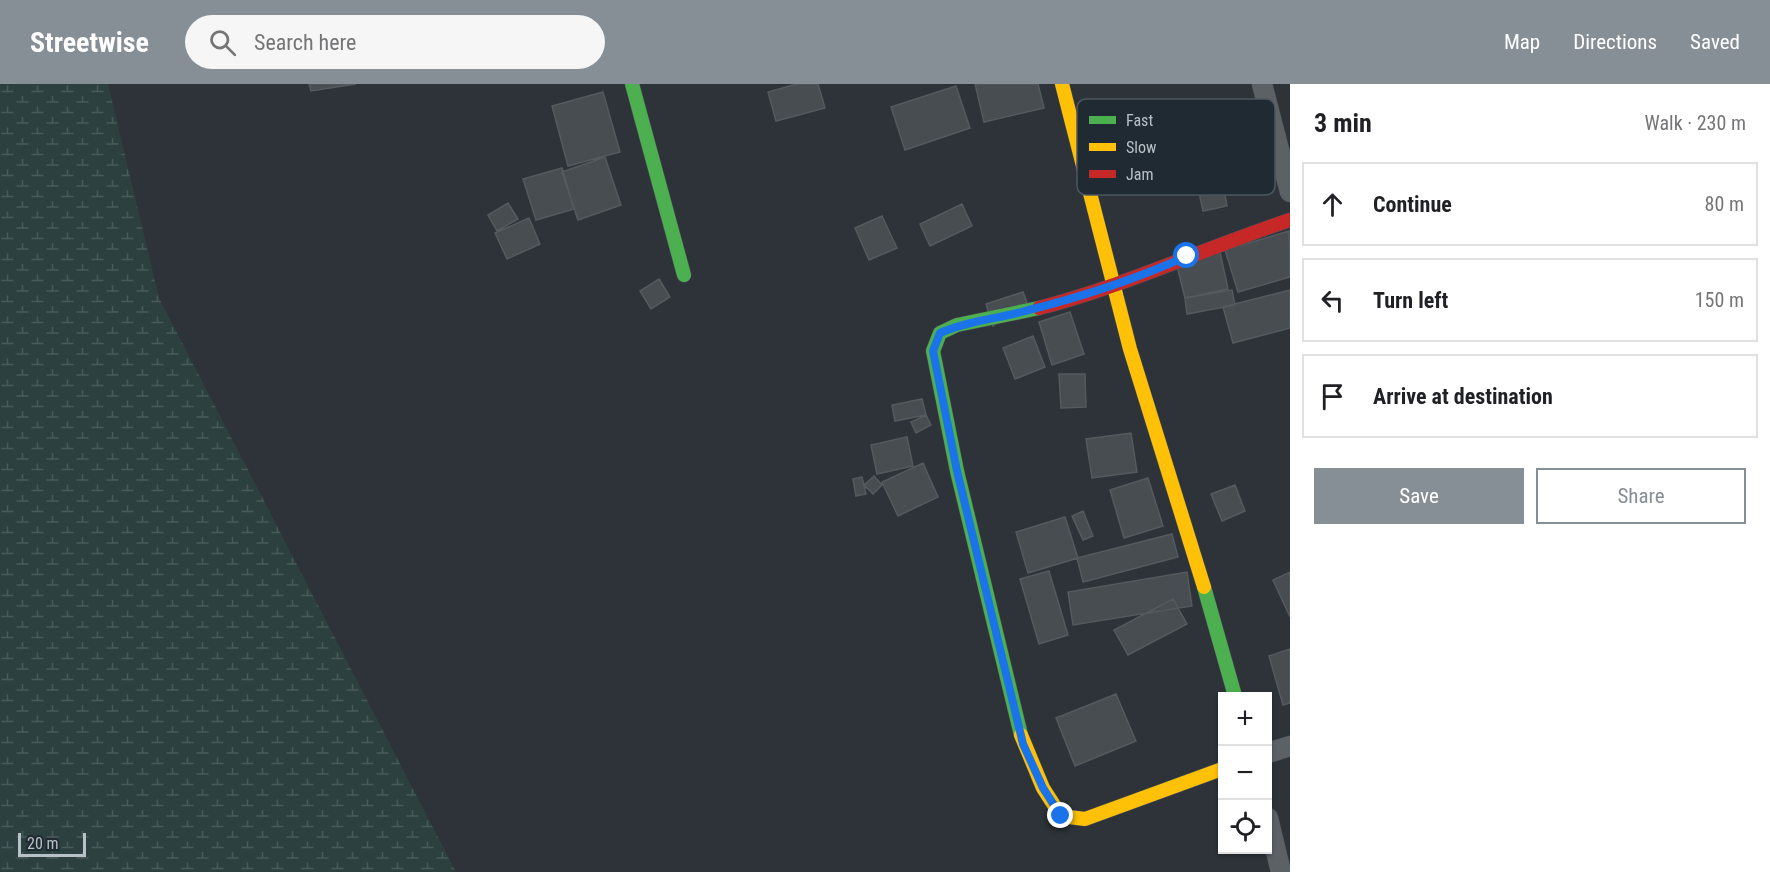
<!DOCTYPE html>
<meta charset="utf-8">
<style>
:root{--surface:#fff;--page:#f6f6f6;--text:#202124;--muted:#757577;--line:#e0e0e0;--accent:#878f96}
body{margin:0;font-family:"Roboto Condensed",sans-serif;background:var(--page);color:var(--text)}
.controls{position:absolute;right:18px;bottom:18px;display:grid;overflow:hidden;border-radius:0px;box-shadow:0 2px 4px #0004}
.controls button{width:54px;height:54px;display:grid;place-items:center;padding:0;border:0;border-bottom:2px solid var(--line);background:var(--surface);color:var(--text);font:30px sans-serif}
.scale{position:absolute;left:18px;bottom:15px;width:68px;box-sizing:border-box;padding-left:6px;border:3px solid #b8c0c8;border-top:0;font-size:16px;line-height:21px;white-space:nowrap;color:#b8c0c8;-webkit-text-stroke:4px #202a32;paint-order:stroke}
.stop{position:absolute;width:18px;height:18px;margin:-14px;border:4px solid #1a73e8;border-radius:50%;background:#fff}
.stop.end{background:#1a73e8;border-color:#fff;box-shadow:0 2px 6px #0008}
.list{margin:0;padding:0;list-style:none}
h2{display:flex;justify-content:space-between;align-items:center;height:78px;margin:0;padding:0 24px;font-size:26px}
h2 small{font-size:20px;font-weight:400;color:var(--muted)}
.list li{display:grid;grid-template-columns:39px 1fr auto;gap:18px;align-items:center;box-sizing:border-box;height:84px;margin:0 12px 12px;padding:0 12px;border:2px solid var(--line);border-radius:0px}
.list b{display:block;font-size:22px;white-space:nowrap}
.list em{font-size:20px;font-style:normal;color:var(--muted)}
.actions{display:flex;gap:12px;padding:18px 24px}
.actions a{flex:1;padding:14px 0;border:2px solid var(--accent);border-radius:0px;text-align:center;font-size:21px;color:var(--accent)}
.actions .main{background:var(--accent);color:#fff}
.icon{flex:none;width:33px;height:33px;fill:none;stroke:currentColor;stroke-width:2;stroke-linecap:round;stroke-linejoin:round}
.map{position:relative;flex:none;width:1290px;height:788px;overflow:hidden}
header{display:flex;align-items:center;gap:36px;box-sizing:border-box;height:84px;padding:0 30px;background:var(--accent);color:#fff}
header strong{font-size:28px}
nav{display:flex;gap:33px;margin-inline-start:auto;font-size:21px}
.search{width:420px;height:54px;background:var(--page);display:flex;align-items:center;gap:15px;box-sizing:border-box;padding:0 21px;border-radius:33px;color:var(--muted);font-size:22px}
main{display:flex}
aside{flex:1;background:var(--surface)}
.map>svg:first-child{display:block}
.wetland{fill:url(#wetland-marsh)}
.building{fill:#474d51;stroke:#555a5f;stroke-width:1.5}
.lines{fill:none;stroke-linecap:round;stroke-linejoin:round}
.street-casing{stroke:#4a4f53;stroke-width:21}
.fast-casing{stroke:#4a4f53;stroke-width:15}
.slow-casing{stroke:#4a4f53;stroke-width:15}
.jam-casing{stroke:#4a4f53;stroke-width:15}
.street{stroke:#5c6166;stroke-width:20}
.fast{stroke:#4caf50;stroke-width:14}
.slow{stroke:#ffc107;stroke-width:14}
.jam{stroke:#c62828;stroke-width:14}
.route{stroke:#1a73e8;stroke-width:8}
.key{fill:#202a32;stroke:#4e575f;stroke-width:1.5}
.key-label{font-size:16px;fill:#b8c0c8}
</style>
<header>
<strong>Streetwise</strong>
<div class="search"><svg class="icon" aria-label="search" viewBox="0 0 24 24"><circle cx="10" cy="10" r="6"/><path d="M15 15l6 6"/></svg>Search here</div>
<nav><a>Map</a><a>Directions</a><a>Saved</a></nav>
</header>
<main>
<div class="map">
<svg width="1290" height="788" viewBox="0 0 1290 788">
<defs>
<pattern id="wetland-marsh" width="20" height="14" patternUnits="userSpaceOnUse" patternTransform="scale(1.5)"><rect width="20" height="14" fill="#2c403f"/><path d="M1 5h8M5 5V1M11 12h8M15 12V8" fill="none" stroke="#485a59"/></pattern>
</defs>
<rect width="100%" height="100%" fill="#2d3338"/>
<path class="wetland" d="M0,0H108L159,214L456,788H0Z"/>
<path class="building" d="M309,0H356L311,7Z
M797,0H818L825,24L776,37L768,8Z
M975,0H1038L1044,24L984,38Z
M956,2L970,44L905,66L891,23Z
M603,8L620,68L568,82L552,22Z
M1273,38L1279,73L1265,75L1259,41Z
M605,73L621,121L578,136L562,88Z
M562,84L574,125L536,136L523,95Z
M1221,90L1227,122L1203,127L1196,94Z
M508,119L518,135L497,147L488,131Z
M962,120L972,142L930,162L920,140Z
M882,132L897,164L869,176L855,144Z
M529,134L540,160L507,175L495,149Z
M1289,147L1290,193L1238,208L1225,166Z
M1220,168L1228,205L1185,214L1176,178Z
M659,195L670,213L651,225L640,207Z
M1232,206L1235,221L1187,230L1185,214Z
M1290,206V244L1233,259L1223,223Z
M1023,208L1027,218L993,242L986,220Z
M1070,228L1084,270L1052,281L1039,238Z
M1033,252L1045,283L1015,295L1003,264Z
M1059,290H1085L1086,323L1061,324Z
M922,315L926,331L895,337L892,321Z
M926,331L931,341L916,349L911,338Z
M1131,349L1137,388L1092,394L1086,355Z
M907,353L913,382L877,390L871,361Z
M923,379L938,413L898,432L882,398Z
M874,392L882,401L873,410L864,401Z
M862,393L866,410L856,412L853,395Z
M1148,394L1163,442L1124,454L1110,406Z
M1235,401L1245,427L1222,437L1211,410Z
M1083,427L1093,452L1083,456L1072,432Z
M1065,433L1078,474L1028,489L1016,448Z
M1172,450L1178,473L1083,498L1077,474Z
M1049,487L1068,551L1039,560L1020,495Z
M1187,488L1192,522L1073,541L1068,508Z
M1290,488V533L1273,496Z
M1173,515L1187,540L1128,571L1114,546Z
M1290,565V619L1283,621L1269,572Z
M1116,610L1136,657L1075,682L1056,634Z"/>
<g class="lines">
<g class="street-casing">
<path id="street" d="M1262,0L1290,108
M1268,669L1290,662
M1268,734L1281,788"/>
</g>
<g class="fast-casing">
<path id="fast" d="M632,0L684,191
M1204,503L1235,612
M1021,651L957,387L933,267L940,249L957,241L1039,224"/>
</g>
<g class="slow-casing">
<path id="slow" d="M1062,0L1130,265L1204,503
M1021,651L1043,704L1061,732L1085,735L1222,685"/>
</g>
<g class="jam-casing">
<path id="jam" d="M1039,224C1125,202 1205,164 1290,136"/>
</g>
<use href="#street" class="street"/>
<use href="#fast" class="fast"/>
<use href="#slow" class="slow"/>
<use href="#jam" class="jam"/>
</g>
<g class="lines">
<path class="route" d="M1061,732L1043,704L1023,660L957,387L933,267L940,249C967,237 996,235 1025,227C1081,213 1134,196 1187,172"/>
</g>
<rect x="1077" y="15" width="198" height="96" rx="9" class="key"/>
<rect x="1089" y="32" width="27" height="8" fill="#4caf50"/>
<rect x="1089" y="59" width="27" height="8" fill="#ffc107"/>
<rect x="1089" y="86" width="27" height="8" fill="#c62828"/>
<g class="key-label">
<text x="1126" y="42">Fast</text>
<text x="1126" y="69">Slow</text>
<text x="1126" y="96">Jam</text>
</g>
</svg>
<div class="controls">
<button>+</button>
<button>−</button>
<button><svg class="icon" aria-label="locate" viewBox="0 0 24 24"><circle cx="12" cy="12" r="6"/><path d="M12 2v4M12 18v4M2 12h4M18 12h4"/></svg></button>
</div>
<div class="scale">20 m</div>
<div class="stop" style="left:1187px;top:172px"></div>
<div class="stop end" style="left:1061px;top:732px"></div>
</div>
<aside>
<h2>3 min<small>Walk · 230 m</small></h2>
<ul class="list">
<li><svg class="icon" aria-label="ahead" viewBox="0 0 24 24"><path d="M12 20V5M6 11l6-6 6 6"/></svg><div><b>Continue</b></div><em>80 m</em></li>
<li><svg class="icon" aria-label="left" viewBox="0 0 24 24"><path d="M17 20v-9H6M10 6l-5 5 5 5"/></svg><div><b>Turn left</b></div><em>150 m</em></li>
<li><svg class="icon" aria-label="arrive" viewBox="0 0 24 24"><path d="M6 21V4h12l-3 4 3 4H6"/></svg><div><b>Arrive at destination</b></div></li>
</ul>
<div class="actions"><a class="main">Save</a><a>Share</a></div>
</aside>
</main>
